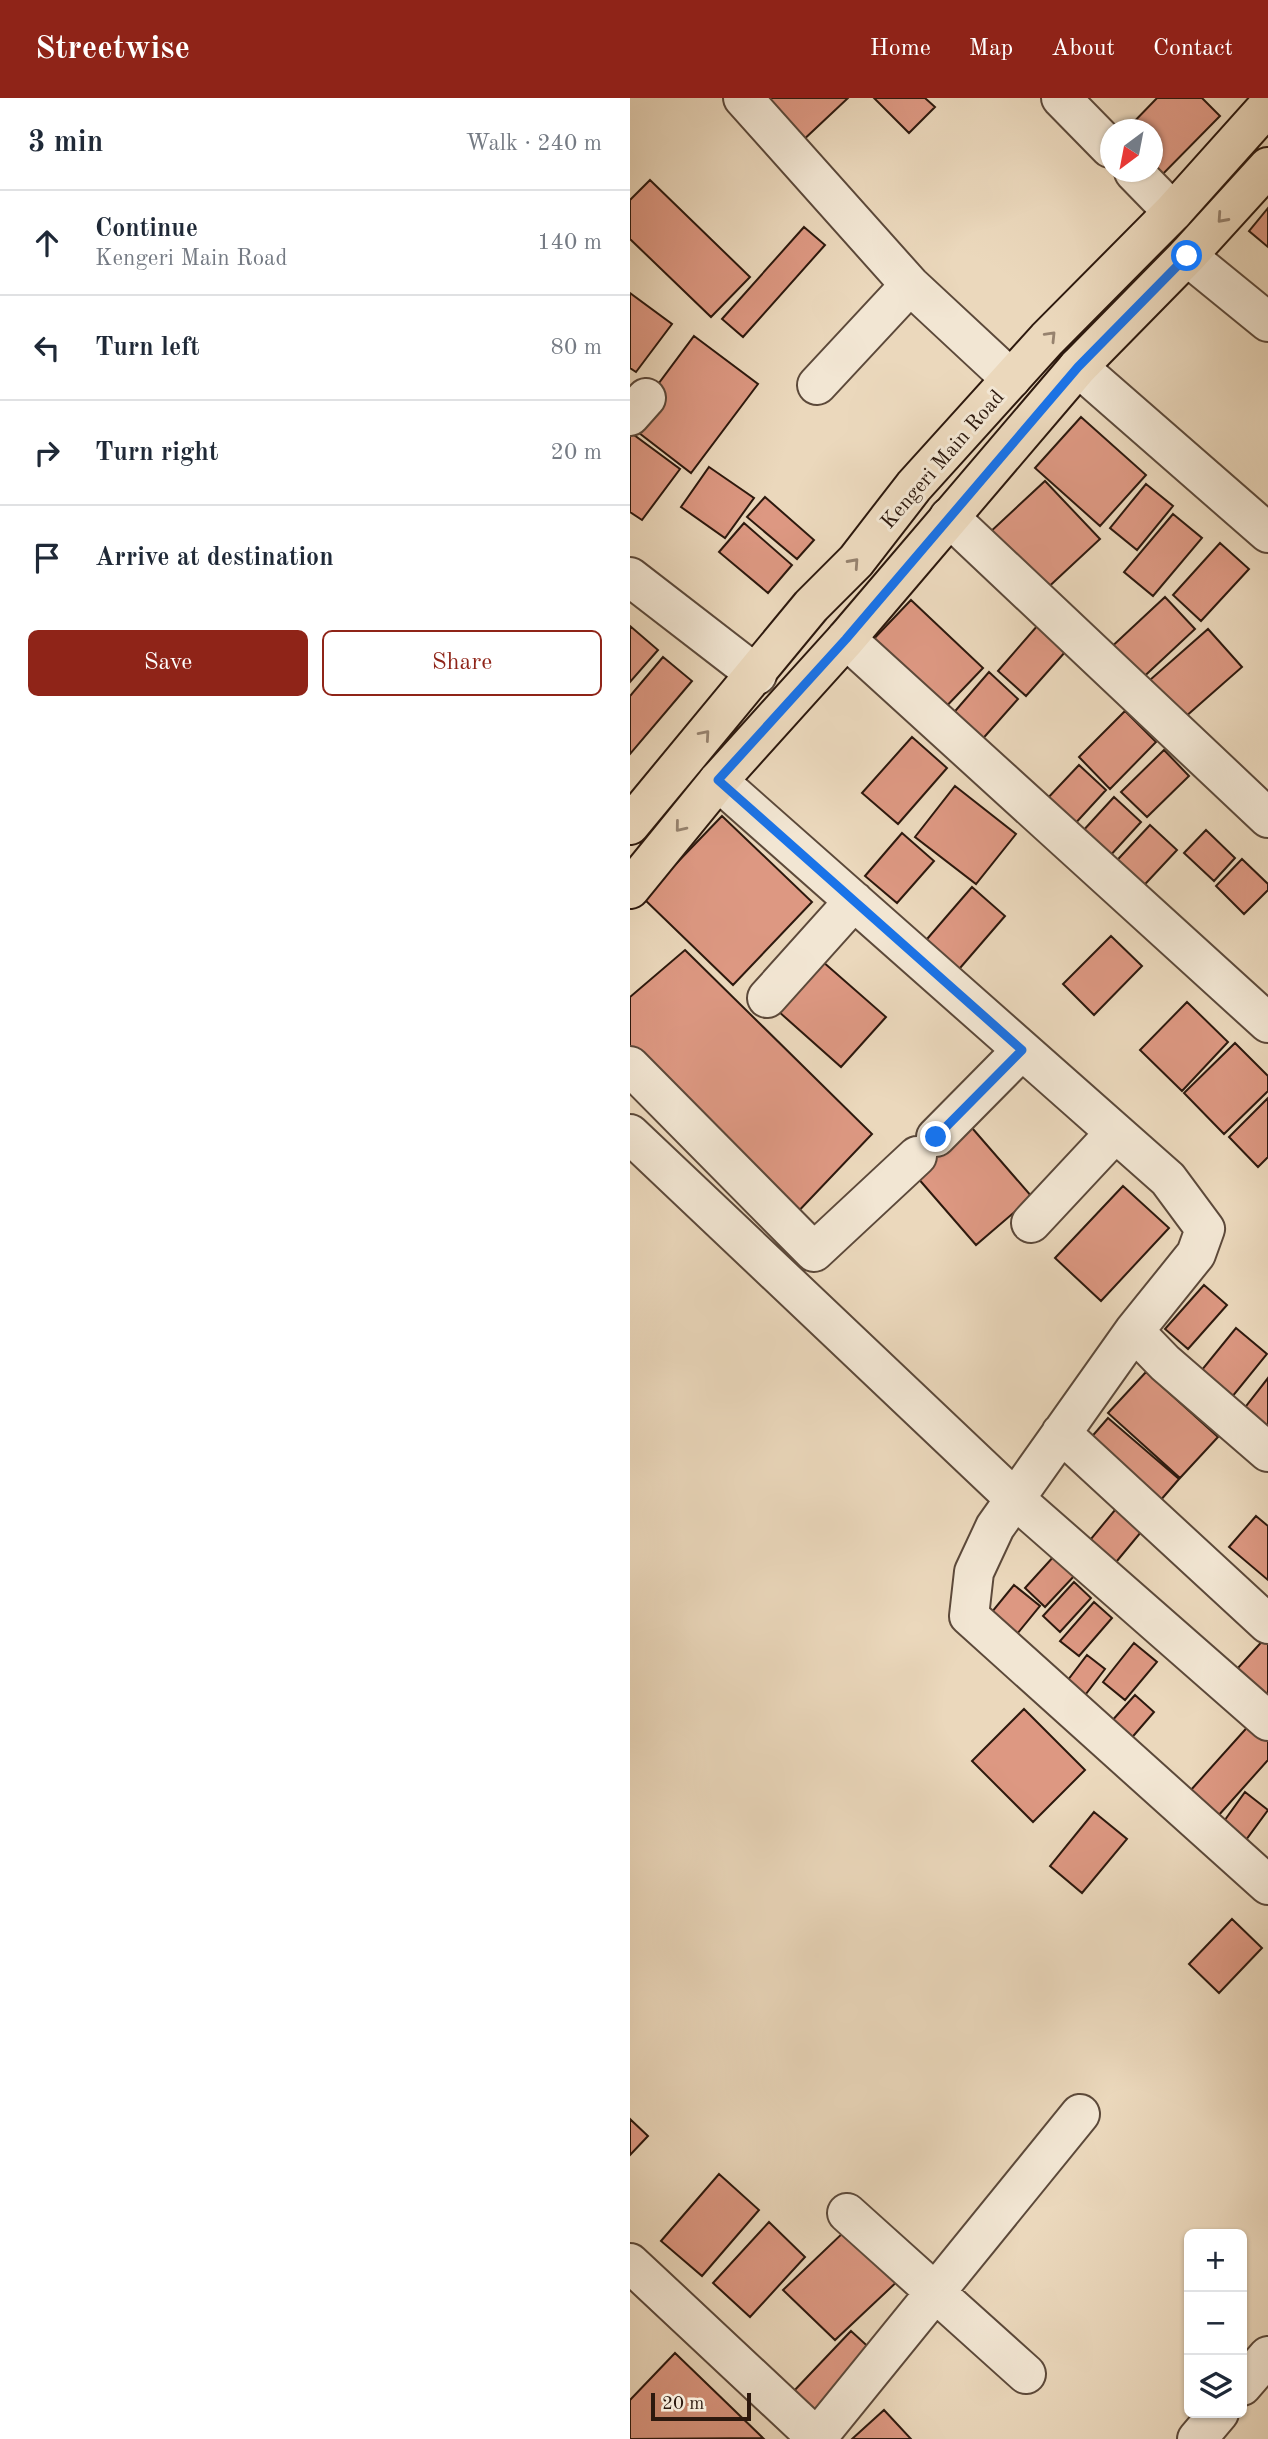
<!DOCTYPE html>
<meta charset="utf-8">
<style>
:root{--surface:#fff;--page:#f6f6f7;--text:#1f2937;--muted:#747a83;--line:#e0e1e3;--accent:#8f2418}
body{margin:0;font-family:"Old Standard TT",serif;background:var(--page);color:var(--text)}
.controls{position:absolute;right:21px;bottom:21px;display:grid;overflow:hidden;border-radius:10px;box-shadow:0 2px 5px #0004}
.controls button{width:63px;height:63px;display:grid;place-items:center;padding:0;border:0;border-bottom:2px solid var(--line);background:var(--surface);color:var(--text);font:35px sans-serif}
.compass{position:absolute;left:470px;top:21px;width:63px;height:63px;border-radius:50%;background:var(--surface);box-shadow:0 2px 5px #0004;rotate:212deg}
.scale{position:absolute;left:21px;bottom:18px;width:100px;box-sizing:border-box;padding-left:7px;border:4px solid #2d190e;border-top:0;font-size:19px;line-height:24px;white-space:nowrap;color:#2d190e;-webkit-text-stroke:5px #f2e6d3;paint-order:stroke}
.stop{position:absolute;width:21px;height:21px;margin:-16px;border:5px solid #1a73e8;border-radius:50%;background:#fff}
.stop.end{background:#1a73e8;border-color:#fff;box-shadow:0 2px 7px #0008}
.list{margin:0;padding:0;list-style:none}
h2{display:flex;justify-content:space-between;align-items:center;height:91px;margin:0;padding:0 28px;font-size:30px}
h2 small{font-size:23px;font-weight:400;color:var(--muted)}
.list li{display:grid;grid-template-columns:46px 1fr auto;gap:21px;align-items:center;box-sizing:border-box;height:105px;padding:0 28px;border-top:2px solid var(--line)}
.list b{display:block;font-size:26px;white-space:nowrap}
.list p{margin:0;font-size:23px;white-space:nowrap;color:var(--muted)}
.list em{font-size:23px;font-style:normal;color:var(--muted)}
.actions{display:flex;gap:14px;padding:21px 28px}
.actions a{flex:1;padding:16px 0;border:2px solid var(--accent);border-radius:10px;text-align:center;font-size:24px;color:var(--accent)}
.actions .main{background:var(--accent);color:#fff}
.icon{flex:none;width:38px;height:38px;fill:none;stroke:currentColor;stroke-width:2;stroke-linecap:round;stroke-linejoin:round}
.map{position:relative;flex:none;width:638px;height:2341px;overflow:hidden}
header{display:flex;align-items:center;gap:42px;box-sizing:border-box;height:98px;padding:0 35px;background:var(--accent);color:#fff}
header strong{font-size:33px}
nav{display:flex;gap:38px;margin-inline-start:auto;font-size:24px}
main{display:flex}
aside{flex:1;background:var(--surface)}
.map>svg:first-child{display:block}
.building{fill:#dd9882;stroke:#2d190e;stroke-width:2}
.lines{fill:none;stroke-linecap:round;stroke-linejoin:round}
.minor-casing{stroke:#5c493a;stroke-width:42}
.major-casing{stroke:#2d190e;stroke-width:42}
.minor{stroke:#f2e6d3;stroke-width:38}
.major{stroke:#ebd8bc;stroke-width:38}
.oneway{stroke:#96826e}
.route{stroke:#1a73e8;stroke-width:9}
.labels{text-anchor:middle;stroke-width:6;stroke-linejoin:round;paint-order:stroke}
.street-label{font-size:21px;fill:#2d190e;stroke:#f2e6d3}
</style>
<header>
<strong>Streetwise</strong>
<nav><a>Home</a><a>Map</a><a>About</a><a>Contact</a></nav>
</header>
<main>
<aside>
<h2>3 min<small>Walk · 240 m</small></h2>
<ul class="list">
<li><svg class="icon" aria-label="ahead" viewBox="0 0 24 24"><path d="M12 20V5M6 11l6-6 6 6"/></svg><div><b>Continue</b><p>Kengeri Main Road</p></div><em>140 m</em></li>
<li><svg class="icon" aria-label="left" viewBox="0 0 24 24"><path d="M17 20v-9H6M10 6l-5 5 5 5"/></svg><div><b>Turn left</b></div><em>80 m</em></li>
<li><svg class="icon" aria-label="right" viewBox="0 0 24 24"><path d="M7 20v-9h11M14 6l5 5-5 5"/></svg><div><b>Turn right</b></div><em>20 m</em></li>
<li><svg class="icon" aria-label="arrive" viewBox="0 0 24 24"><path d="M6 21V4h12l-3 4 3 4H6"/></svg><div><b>Arrive at destination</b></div></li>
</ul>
<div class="actions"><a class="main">Save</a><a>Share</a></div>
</aside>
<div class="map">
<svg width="638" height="2341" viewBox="0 0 638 2341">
<rect width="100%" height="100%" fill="#ebd8bc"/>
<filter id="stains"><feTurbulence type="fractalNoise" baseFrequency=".00286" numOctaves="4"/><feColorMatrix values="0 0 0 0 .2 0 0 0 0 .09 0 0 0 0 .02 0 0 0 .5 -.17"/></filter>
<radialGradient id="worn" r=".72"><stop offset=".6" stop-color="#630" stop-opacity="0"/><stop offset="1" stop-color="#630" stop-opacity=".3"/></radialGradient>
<path class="building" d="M124,0H218L169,46Z
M244,0H295L305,9L279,35Z
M527,0H572L590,18L525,84L522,32H496Z
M20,82L120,179L81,219L0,141V102Z
M638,110V149L619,133Z
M174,129L195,147L113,239L92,221Z
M0,195L42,226L6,274L0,270Z
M64,238L128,286L61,375L0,328V324Z
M451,319L516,377L470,428L405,370Z
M0,334L50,371L12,422L0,414Z
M79,369L124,400L95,440L51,409Z
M415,383L470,441L412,495L358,436Z
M516,386L543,408L507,452L480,430Z
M135,399L184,442L167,461L117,419Z
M543,416L572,440L523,498L494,474Z
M114,425L162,467L138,495L89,454Z
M590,445L619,471L571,523L543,497Z
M535,499L565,531L506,586L476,554Z
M281,502L353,570L309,616L237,548Z
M408,527L436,553L396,598L368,573Z
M0,528L28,552L0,584Z
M578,531L612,569L546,627L512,589Z
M33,559L62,583L0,656V598Z
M359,574L388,601L349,645L320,619Z
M495,613L526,644L480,691L449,659Z
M282,639L317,670L268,726L232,695Z
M534,652L559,678L517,719L491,694Z
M449,667L476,692L442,729L415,703Z
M325,688L386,736L346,786L285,739Z
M484,699L511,724L478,760L451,735Z
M92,718L182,804L103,887L13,800Z
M520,727L547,752L504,798L477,773Z
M576,732L605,760L584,783L554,755Z
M272,735L304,763L267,805L235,778Z
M612,761L638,786V792L614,816L586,788Z
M342,789L375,818L324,877L291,848Z
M481,838L512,868L464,917L433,886Z
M55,852L242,1036L162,1120L0,962V899Z
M192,863L256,919L211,969L148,913Z
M557,904L598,944L552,993L510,952Z
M605,945L638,978V993L594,1036L554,995Z
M638,1000V1059L628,1069L599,1039Z
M336,1023L402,1099L346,1147L280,1071Z
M493,1088L539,1130L471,1203L425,1160Z
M574,1187L597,1207L558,1251L535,1231Z
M606,1230L637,1256L593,1310L562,1284Z
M516,1274L588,1339L550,1380L478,1315Z
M638,1280V1347L606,1321Z
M478,1320L549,1381L523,1411L452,1350Z
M490,1406L516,1428L477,1475L451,1453Z
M626,1418L638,1428V1482L599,1449Z
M425,1457L446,1476L415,1509L395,1490Z
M444,1484L461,1500L430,1534L413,1518Z
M384,1487L410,1508L378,1547L352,1526Z
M464,1504L482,1520L449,1558L430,1543Z
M637,1538L638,1539V1619L597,1582Z
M504,1545L527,1564L495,1602L473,1584Z
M457,1557L475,1571L446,1609L428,1595Z
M505,1597L524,1614L492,1651L472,1634Z
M394,1611L455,1672L403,1724L342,1663Z
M622,1624L638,1639V1662L588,1718L560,1693Z
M615,1694L638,1712L610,1750L587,1733Z
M464,1714L497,1741L452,1795L420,1768Z
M602,1821L632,1850L589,1895L559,1866Z
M0,2021L18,2038L0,2057Z
M89,2076L129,2112L72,2178L31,2143Z
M139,2124L175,2159L120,2219L83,2185Z
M218,2130L273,2178L205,2242L153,2192Z
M221,2233L245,2255L185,2319L161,2296Z
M45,2255L133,2340L0,2341V2302Z
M254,2312L281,2341H222Z"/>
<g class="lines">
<g class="minor-casing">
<path id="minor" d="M113,0L280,187L381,281
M431,0L480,50
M504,74L543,114
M557,158L638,224
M448,269L638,435
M187,287L280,187
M0,318L16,300
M319,419L638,720
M0,479L127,577
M216,541L638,925
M88,683L538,1081L575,1131L566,1156L504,1233L365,1429L344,1474L339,1518L638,1787
M137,900L224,803
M0,968L184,1154L287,1058
M0,1036L385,1401L638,1623
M306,1039L392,952
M401,1125L485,1035
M504,1233L535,1265L638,1354
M431,1335L638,1526
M217,2115L396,2276
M0,2165L187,2340
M612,2288L638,2258
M186,2341L450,2016
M567,2341L589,2315"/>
</g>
<g class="major-casing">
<path id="major" d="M0,727L181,508L226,463L284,388L417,241L543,114L638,8
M0,791L88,683L216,541L448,269L557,158L638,69"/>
</g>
<use href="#minor" class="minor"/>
<use href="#major" class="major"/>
</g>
<defs><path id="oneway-chevron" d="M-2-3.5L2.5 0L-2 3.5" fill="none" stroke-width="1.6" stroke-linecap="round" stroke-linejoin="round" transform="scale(1.75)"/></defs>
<g class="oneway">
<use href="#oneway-chevron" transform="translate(592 120) rotate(132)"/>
<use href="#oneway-chevron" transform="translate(421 238) rotate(-46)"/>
<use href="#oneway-chevron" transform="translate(224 465) rotate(-48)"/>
<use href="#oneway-chevron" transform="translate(75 637) rotate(-49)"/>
<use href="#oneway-chevron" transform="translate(50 729) rotate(129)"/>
</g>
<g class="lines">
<path class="route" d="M306,1039L392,952L88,682L216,541L448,269L557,158"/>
</g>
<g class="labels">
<g class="street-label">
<text transform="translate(312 361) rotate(-49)" y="7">Kengeri Main Road</text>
</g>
</g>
<rect width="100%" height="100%" filter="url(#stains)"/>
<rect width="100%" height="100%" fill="url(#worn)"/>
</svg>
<div class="controls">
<button>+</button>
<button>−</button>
<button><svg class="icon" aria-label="layers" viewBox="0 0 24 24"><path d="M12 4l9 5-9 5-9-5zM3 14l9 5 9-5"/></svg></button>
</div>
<svg class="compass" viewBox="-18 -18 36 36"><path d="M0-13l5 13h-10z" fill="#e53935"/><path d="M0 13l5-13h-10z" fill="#747a83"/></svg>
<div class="scale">20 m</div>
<div class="stop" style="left:557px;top:158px"></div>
<div class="stop end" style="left:306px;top:1039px"></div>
</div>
</main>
